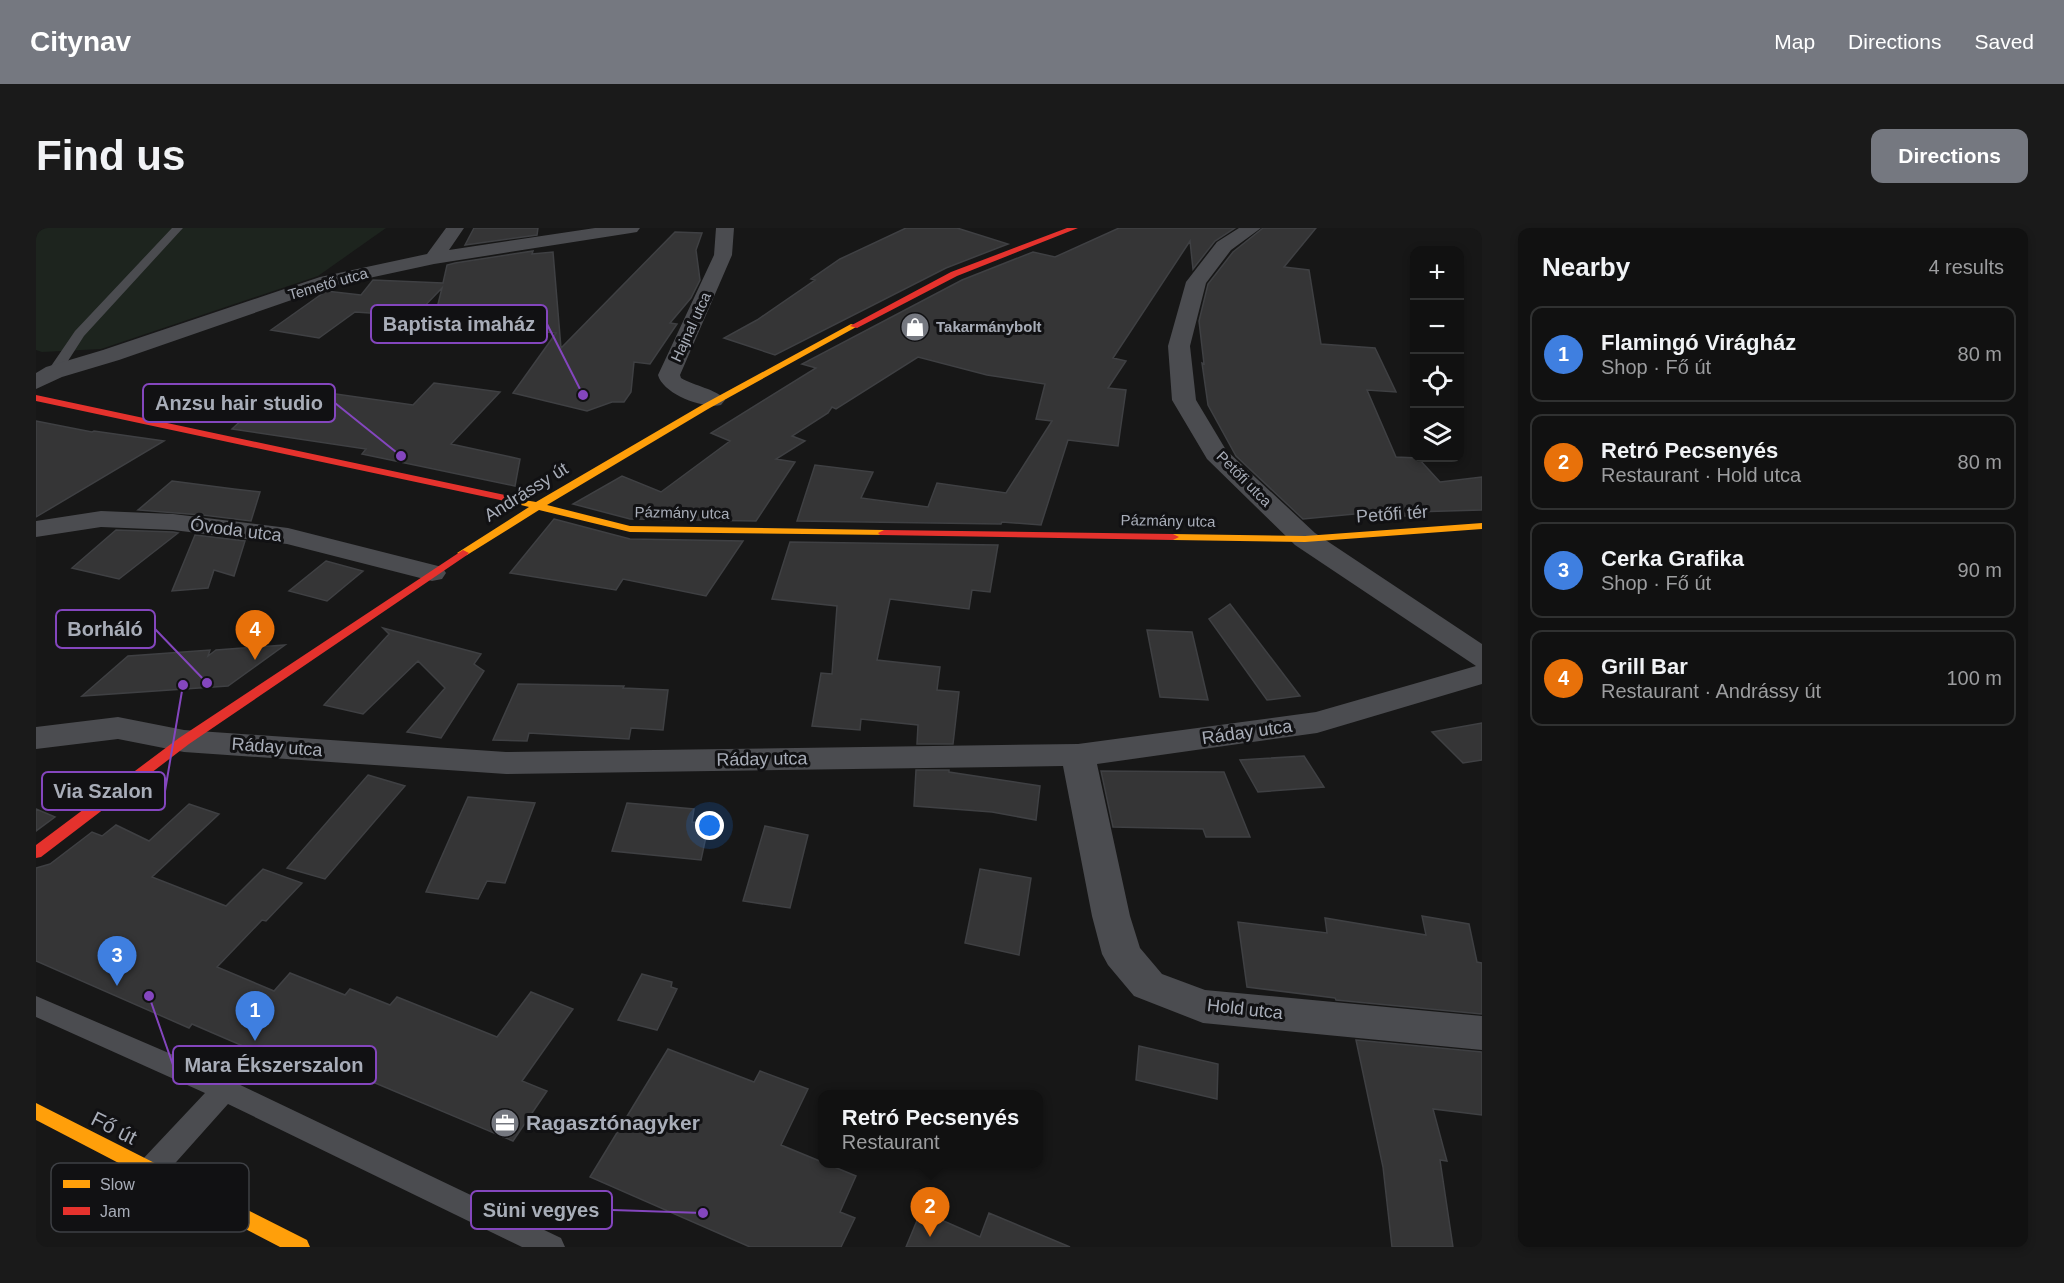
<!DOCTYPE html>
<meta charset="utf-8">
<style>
:root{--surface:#111;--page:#1a1a1a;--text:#f1f3f6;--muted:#9c9d9f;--line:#303131;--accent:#757880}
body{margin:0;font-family:Arial,sans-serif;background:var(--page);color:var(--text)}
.controls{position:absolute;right:18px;top:18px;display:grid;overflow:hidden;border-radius:12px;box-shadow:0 3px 9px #0003}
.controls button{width:54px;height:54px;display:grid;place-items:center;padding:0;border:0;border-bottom:2px solid var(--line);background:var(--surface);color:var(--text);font:30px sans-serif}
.you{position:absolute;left:674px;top:598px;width:21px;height:21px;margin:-15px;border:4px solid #fff;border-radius:50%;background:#1a73e8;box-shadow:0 0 0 9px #1a73e833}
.badge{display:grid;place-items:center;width:39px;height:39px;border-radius:50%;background:var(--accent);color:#fff;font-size:20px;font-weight:700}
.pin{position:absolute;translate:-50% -50px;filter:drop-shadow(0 2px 3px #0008)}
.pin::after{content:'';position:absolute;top:32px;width:21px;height:18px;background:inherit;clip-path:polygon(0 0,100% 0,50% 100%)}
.popup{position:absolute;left:782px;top:862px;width:225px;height:78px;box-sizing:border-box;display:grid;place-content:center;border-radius:12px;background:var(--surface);filter:drop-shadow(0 2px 4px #0005);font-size:20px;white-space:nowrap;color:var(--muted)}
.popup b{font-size:22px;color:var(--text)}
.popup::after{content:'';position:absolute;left:50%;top:100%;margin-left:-12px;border:12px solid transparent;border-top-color:var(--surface)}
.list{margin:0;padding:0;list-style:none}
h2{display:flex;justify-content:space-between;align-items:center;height:78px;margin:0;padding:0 24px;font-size:26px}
h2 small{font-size:20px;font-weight:400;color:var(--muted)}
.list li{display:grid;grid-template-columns:39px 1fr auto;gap:18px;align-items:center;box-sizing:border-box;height:96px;margin:0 12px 12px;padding:0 12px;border:2px solid var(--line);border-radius:12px}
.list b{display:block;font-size:22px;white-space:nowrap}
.list p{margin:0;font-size:20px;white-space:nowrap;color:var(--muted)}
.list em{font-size:20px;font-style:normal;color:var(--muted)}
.icon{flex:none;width:33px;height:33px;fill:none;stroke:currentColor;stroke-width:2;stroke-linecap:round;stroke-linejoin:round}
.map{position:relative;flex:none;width:1446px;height:1019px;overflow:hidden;border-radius:12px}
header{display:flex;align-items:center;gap:36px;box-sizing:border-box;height:84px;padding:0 30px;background:var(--accent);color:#fff}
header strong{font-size:28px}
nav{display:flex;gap:33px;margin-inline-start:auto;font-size:21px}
.intro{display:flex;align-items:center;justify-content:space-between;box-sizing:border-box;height:144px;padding:0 36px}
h1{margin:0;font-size:42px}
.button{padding:15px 27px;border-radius:12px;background:var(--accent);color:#fff;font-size:21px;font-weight:700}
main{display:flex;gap:36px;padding:0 36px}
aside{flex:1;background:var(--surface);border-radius:12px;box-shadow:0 3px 9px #0003}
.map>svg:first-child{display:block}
.green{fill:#1d241e}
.building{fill:#353536;stroke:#3f4043;stroke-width:1.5}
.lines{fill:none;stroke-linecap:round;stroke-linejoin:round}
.lane{fill:#4b4c50;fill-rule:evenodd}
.street{fill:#4b4c50;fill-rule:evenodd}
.slow{fill:#ff9f0a;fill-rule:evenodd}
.jam{fill:#e5322d;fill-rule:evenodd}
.labels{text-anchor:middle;stroke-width:6;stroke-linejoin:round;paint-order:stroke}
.far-street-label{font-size:15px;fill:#a8adb8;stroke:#111113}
.far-poi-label{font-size:15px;font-weight:bold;fill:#a8adb8;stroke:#111113;text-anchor:start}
.street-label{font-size:18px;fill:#a8adb8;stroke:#111113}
.near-poi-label{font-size:21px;font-weight:bold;fill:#a8adb8;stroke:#111113;text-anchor:start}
.near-street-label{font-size:21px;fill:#a8adb8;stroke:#111113}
.key{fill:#111113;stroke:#3e4045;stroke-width:1.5}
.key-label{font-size:16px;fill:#a8adb8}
.leader{fill:none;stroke:#8446be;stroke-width:2}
.callout-dot{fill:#8446be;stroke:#111113;stroke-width:2}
.callout{fill:#111113;stroke:#8446be;stroke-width:2}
.callout-label{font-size:20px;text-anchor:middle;font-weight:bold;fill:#a8adb8}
</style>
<header>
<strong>Citynav</strong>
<nav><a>Map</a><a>Directions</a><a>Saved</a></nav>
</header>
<div class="intro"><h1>Find us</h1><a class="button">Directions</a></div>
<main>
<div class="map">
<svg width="1446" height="1019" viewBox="0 0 1446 1019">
<rect width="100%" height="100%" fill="#171717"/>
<path class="green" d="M0,0H350L282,48L65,121L6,124L0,122Z"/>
<path class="building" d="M438,0H502L501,7L429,17Z
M870,0H921L972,16L910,40L739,127L688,110L721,92L779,52L775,51L804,31Z
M1083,0H1199L1179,13L1157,41L1154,13L1077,130L1090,133L1072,160L1090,162L1082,218L1032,212L1005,297L966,294L965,296L761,293L779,237L837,244L825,270L892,279L901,255L970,265L1016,193L1000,191L1009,156L951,147L882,129L800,181L796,179L792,185L756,208L769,213L740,231L759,234L720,293L594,291L537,276L586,248L625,264L694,213L675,205L780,140L766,136L926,52L997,24L1019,29Z
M1227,0H1280L1248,39L1273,42L1285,116L1339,120L1360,164L1331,162L1360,229L1382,230L1404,254L1446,249V282L1376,284L1378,288H1331L1329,285L1267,291L1200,228L1172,177L1166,135L1168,136L1163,93L1172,56L1197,24Z
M639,4L666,5L660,22L664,52L655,70L634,95L641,96L614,136L598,134L595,164L588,174H576L551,183L477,165L520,105L452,98L463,86L401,80L406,60L379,88L319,84L283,110L235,102L290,63L325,67L337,52L407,55L411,37L419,35L497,23L496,26L517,24L525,120Z
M398,155L464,164L415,216L484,231L479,258L326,226L330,221L196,201L210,188L194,164L275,181L293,165L377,177Z
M0,193L56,204L58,203L128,213L0,289Z
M136,253L198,261L224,264L215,293L166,287L167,285L165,287L102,282Z
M518,291L594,311L707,313L670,368L587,351L580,362L474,345Z
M80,302L137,304L142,305L83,351L36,340Z
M159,307L209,313L198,348L178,342L172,360L136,363Z
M754,314L962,317L954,364L936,362L933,381L854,371L841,432L904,439L901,462L923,464L917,516H881L882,497L825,491L824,502L776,498L785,445L796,446L801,378L736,371Z
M290,333L327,343L291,373L253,363Z
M1194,376L1264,468L1231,472L1173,391Z
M347,400L445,426L438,436L448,443L405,510L371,504L409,460L382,433L327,486L288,477L353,406Z
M1111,402L1156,404L1172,472L1124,469Z
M249,417L192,458L46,468L92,428L174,422L172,428L180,422Z
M482,456L588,458L587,460L632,462L627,502L595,500L593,511L493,505L491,513L457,512Z
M1446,495V532L1427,535L1396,504Z
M1268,528L1288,559L1222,564L1204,532Z
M880,542H913V544L1004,558L1000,592L956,584L878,578Z
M1065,543L1188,544L1214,609H1170L1167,601L1077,599Z
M332,547L369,558L289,651L251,640Z
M432,569L499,575L469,655L451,653L442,671L390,664Z
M591,575L658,581L656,594L673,595L665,632L576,623Z
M153,576L183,586L116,649L190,678L227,641L266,655L230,693L226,692L181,739L238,763L254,745L309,767L314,761L354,777L361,769L461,809L495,764L537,781L486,853L511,863L477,913L301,839L287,856L249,839L251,837L156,796L153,800L0,733V640L14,636L56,604L66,608L80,597L113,613Z
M0,581L19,589L0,603Z
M729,598L772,607L754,680L707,673Z
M944,641L995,650L983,727L929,715Z
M1386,688L1433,696L1441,734L1446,735V786L1300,772L1299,770L1211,759L1202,694L1291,705L1289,690L1390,707Z
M606,746L636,754L635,759L641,761L621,802L582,792Z
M1320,812L1446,824V887L1397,881L1411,933L1404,932L1417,1019H1356L1347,939Z
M1103,818L1182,836L1181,871L1100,852Z
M632,821L718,854L724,843L772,861L745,917L820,948L804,984L819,990L805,1019H714L554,949Z
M885,983L944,1009L953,985L1034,1019H870Z"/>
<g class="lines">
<path class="lane" d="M136,0H147L48,108L23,147H13L11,144L39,103Z
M0,768L177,844L525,1010L529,1019H486L192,876L125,951L115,954L105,951L102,942L105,933L169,865L0,789Z"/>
<path class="street" d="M410,0H428L413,22L559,0H604L601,4L595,5L398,36L296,58L83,132L26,149L0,161V145L10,139L67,122L284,49L391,26Z
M680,0H698L696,27L644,147L645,150C658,158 681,161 689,172L685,177C667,181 627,166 622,147L678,27Z
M1203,0H1225L1195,22L1170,55L1154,118L1160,172L1190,222L1279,305L1446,416V456L1281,505L1061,536L1094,688L1104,720L1126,746L1169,762L1446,788V822L1167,795L1098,768L1072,737L1066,726L1056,688L1027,538L470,546L148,524L82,511L0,521V499L82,489L148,502L470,524L1042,516L1280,484L1440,438L1259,317L1171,231L1136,172L1132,118L1150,54L1181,14Z
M65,283L137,286L252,300L406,339L410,345L406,351L396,353L251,316L137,302L65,299L0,309V293Z"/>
<path class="slow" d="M815,96L822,98L672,181L511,277L594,298L848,302L854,305L852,307L594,304L503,282L431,327L427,328L421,325L493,279L465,272V268L500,274L666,177Z
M1446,295V301L1269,314L1137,312L1131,309L1137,306L1269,308Z
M0,875L271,1012L274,1019H244L0,892Z"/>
<path class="jam" d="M1031,0H1042L921,48L821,100L814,98L915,44Z
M0,167L469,267L474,270L469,273L0,173Z
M848,302L1137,306L1143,309L1137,312L844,307L842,305Z
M427,322L433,325L431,327L153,516L5,629L0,630V617L143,510Z"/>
</g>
<defs>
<g id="shop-disc" transform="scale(1.5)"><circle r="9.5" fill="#757880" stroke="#111113"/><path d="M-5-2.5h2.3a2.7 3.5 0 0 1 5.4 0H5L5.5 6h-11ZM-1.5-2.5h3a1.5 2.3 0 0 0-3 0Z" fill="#fff"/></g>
<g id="office-disc" transform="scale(1.5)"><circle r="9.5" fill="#757880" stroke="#111113"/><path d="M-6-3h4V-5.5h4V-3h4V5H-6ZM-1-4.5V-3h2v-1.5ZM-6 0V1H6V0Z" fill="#fff"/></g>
</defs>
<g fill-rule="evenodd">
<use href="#shop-disc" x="879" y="99"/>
<use href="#office-disc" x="469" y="895"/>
</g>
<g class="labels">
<g class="far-street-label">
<text transform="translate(292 56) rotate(-16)" y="5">Temető utca</text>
<text transform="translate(655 99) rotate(-65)" y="5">Hajnal utca</text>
<text transform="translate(1208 251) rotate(45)" y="5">Petőfi utca</text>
<text transform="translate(646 285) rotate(1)" y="5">Pázmány utca</text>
<text transform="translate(1132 293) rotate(1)" y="5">Pázmány utca</text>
</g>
<g class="far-poi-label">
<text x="900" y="104">Takarmánybolt</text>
</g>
<g class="street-label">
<text transform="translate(490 264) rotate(-32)" y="6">Andrássy út</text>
<text transform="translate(1356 286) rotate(-4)" y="6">Petőfi tér</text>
<text transform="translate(200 302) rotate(7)" y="6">Óvoda utca</text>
<text transform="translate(1211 504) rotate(-8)" y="6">Ráday utca</text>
<text transform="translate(241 519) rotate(4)" y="6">Ráday utca</text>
<text transform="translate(726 531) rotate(-1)" y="6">Ráday utca</text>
<text transform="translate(1209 781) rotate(6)" y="6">Hold utca</text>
</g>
<g class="near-poi-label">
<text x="490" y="902">Ragasztónagyker</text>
</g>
<g class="near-street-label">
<text transform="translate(78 900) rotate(27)" y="7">Fő út</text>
</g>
</g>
<rect x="15" y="935" width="198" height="69" rx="9" class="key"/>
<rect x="27" y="952" width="27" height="8" fill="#ff9f0a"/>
<rect x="27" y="979" width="27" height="8" fill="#e5322d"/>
<g class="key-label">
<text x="64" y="962">Slow</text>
<text x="64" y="989">Jam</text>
</g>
<path class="leader" d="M547 167L511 96M365 228L299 175M171 455L119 401M147 457L129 563M113 768L137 837M667 985L576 982"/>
<g class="callout-dot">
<circle cx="547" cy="167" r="6"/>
<circle cx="365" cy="228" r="6"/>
<circle cx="171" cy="455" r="6"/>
<circle cx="147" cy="457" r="6"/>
<circle cx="113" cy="768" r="6"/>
<circle cx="667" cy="985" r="6"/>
</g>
<g class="callout">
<rect x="335" y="77" width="176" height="38" rx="6"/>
<rect x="107" y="156" width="192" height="38" rx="6"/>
<rect x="20" y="382" width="99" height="38" rx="6"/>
<rect x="6" y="544" width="123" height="38" rx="6"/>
<rect x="137" y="818" width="203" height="38" rx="6"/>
<rect x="435" y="963" width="141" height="38" rx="6"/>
</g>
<g class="callout-label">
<text x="423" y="103">Baptista imaház</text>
<text x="203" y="182">Anzsu hair studio</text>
<text x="69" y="408">Borháló</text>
<text x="67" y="570">Via Szalon</text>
<text x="238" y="844">Mara Ékszerszalon</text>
<text x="505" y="989">Süni vegyes</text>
</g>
</svg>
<div class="controls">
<button>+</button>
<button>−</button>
<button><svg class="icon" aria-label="locate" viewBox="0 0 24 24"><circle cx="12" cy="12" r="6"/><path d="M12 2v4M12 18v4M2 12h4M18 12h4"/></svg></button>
<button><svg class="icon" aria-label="layers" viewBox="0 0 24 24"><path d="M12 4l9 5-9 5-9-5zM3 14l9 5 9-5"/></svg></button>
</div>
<div class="you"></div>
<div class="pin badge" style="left:219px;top:813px;background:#3f7fe0">1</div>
<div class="pin badge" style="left:894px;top:1009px;background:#e8710a">2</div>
<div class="popup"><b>Retró Pecsenyés</b>Restaurant</div>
<div class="pin badge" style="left:81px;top:758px;background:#3f7fe0">3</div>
<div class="pin badge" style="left:219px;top:432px;background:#e8710a">4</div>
</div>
<aside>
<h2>Nearby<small>4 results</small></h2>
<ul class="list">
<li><span class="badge" style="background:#3f7fe0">1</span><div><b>Flamingó Virágház</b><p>Shop · Fő út</p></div><em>80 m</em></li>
<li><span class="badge" style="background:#e8710a">2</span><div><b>Retró Pecsenyés</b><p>Restaurant · Hold utca</p></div><em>80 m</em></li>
<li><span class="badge" style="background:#3f7fe0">3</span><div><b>Cerka Grafika</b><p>Shop · Fő út</p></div><em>90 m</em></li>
<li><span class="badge" style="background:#e8710a">4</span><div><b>Grill Bar</b><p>Restaurant · Andrássy út</p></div><em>100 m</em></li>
</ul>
</aside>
</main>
